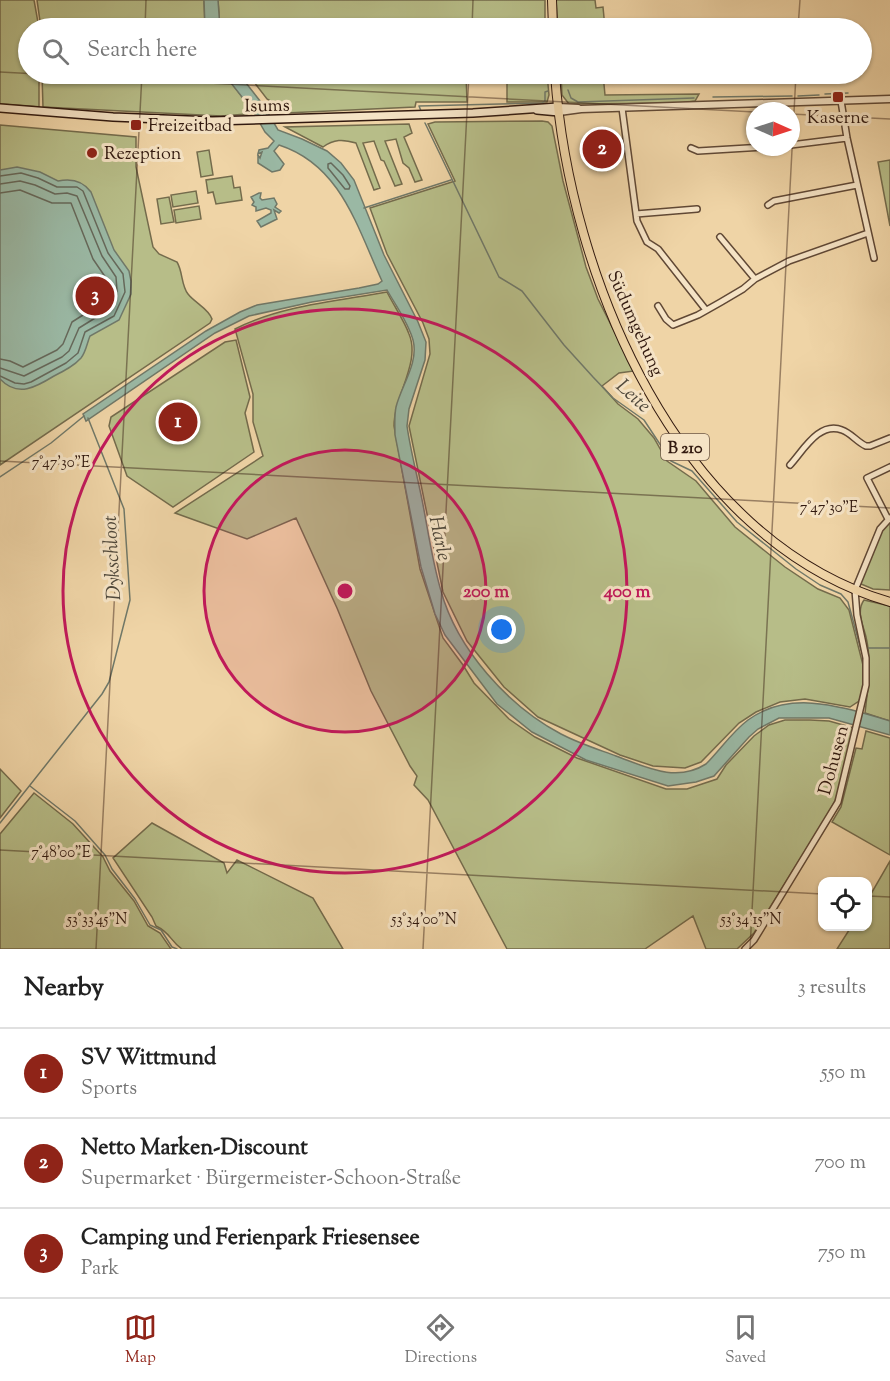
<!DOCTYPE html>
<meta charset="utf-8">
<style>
:root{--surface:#fff;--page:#f6f6f6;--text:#222;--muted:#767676;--line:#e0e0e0;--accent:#8f2418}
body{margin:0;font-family:"Sorts Mill Goudy",serif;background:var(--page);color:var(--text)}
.controls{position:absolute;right:18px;bottom:18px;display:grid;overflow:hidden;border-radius:12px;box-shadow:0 2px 4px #0004}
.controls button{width:54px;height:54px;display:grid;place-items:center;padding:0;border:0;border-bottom:2px solid var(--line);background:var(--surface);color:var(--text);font:30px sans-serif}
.compass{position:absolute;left:746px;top:102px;width:54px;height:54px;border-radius:50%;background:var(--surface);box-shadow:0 2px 4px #0004;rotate:93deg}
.you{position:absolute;left:502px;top:630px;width:21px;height:21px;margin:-15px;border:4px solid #fff;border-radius:50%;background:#1a73e8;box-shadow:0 0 0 9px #1a73e833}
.badge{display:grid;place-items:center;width:39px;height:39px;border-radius:50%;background:var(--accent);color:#fff;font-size:20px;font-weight:700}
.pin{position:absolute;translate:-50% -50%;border:3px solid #fff;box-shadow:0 2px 6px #0006}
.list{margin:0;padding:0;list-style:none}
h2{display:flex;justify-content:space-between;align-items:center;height:78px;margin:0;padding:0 24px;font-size:26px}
h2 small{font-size:20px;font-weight:400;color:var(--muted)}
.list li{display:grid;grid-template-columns:39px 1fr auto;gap:18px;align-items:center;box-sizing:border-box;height:90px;padding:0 24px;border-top:2px solid var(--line)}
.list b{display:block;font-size:22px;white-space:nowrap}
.list p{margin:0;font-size:20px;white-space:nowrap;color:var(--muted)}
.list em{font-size:20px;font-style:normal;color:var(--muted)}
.icon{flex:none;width:33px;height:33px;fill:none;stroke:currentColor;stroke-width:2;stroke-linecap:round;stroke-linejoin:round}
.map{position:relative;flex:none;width:890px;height:949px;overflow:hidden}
.search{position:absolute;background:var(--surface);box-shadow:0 2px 4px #0004;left:18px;right:18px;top:18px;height:66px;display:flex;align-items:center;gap:15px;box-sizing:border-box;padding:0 21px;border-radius:33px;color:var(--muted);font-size:22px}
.sheet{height:348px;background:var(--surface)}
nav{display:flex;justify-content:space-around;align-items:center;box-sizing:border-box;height:84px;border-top:2px solid var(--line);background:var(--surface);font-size:16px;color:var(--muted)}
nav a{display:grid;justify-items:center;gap:3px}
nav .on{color:var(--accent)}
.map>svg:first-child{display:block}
.green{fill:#b7bd88;stroke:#746b4c;stroke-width:1.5}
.water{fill:#9ab8a4;stroke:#707868;stroke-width:1.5}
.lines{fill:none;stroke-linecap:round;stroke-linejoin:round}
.shore{stroke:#66685a;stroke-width:1.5}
.stream{stroke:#707868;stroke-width:1.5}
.minor-casing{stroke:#604835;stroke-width:8}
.tertiary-casing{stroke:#604835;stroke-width:9}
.secondary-casing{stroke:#31190f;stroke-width:10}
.primary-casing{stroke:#31190f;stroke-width:10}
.minor{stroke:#f5e3c5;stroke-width:5}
.tertiary{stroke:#f5e3c5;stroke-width:6}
.secondary{stroke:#f5e3c5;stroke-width:7}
.primary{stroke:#efd4a6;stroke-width:8}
.ticks{fill:none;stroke:#31190f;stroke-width:1.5;stroke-opacity:0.45}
.ring{fill:none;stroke:#c2185b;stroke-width:3}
.poi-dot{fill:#8f2418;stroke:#f5e3c5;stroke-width:2}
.labels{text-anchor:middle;stroke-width:6;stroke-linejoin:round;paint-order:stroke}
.shield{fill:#f5e3c5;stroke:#6c5646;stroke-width:1.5}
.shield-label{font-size:16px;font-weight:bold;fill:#31190f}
.street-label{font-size:18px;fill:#31190f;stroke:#f5e3c5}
.poi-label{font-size:18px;fill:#31190f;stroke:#f5e3c5;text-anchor:start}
.water-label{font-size:20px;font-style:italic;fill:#50493c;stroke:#f5e3c5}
.ticks-label{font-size:15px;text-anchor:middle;fill:#31190f;stroke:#f5e3c5;stroke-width:6;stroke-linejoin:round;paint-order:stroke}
.centre{fill:#c2185b;stroke:#f5e3c5;stroke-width:3}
.ring-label{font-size:18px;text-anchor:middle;font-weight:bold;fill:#c2185b;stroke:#f5e3c5;stroke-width:6;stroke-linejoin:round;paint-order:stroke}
</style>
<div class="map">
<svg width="890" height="949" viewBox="0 0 890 949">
<rect width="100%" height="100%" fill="#efd4a6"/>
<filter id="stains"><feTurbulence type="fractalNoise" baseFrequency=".00333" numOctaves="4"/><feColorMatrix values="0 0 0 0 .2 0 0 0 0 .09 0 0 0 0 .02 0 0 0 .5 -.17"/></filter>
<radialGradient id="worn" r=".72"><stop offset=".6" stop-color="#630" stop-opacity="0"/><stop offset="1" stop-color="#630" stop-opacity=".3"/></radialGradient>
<path class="green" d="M0,0H34L39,28H28V74H39V107L0,104Z
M37,0H204L205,28H41Z
M218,0H545V28H220Z
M556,0H595L596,8L603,7L605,28H558Z
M42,74H219L223,80L230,81L253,111L247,114L221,116L43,107Z
M248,74H466L467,102H416L415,107L286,113L283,108L267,99Z
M507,74H547L549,95L547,102H507Z
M561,74H603L605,95L699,94L695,101L681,103L569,104L562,95Z
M542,121L548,122L552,126L563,181L586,267L598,299L634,371L619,373L602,386L618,404L638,419L654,438L667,461L696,481L735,527L785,567L818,589L840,598L849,610L864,669V688L859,701L850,707L805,699L780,702L756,712L739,723L701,762L685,768L653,766L620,755L538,717L504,687L467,641L443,592L409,426L430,354L429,339L423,323L387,254L370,208L455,181L428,124L435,122Z
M409,124L412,133L404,137L422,180L415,182L409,168L403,163L396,139L385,141L402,184L395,186L384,161L381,160L374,141L363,143L380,188L374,190L356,143C343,139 334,139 323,147L285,127Z
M0,125L136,137V167L153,247L159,254L177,262C183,272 181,285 188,294C195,303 209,309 212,319L210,323L0,465Z
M209,150L213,175L201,177L197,152Z
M890,160V226L878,162Z
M232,176L234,188L240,187L242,200L216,204L213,192L208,193L206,180Z
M196,191L198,203L173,207L171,195Z
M169,197L174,222L161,224L157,199Z
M199,206L201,219L176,223L174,210Z
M387,292C394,306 404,320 409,334C421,362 394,396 394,426L420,569L443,638L463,665L474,683L509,719L535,737L577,758L666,789H687L717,779L726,765L754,736L769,725L785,720H810L829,721L854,728L837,797L828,814L754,933L737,949H706L693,916L645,949H507L428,800L414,785L417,776L410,766L371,691L337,608L296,518L247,539L175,513L263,456L253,422V394L235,329C279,306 337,301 387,292Z
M236,340L250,397L245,413L254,452L173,507L127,476L109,426L111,417L225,342Z
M890,522V590L873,589L861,584V581L881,531Z
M864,600L890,606V721L865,713C868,687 872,662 866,637C863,625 856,611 864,600Z
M866,731L890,738V855L832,822L841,807L856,748L862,749Z
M0,769L21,791L0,818Z
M34,793L73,824L103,857L110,871L134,901L148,926L160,933L171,949H0V834Z
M152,823L224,863L227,873L237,860L313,898L343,949H182C170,941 171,933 156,926L152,917L113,858Z
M890,861V949H837L851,927L868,926V899Z"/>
<path class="water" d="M204,0H218L220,28H205Z
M226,74H239L264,106L278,130L302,139L327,151L341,163L354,180L384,255L418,322L426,342L425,360L409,409L407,426C411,454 419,482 424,510C429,537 433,564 441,591C457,649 508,706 561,734C578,743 597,749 616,756C646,767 676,783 706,764C720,750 732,732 748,720C790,689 842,707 887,720L890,721V735L829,718H779L758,729L749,737L714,776L696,782L668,786L586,760L532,732L497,704L445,635L435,614L421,567L395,435C395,426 394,417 396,407C401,386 419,363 413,340C408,322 396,306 387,290L312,302L249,316L215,333L86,421L83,414L206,331L240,312L257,305L359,288L378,284L382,281C357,227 341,165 279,145L274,151L284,164L280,170L272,172L258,163V155L260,158L262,152L258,154L259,150L268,148L274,141L265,132L253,111L227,78Z
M17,167L40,172L58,181C72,178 83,181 91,192L114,250L129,271L131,281V294L119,320L90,336C87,343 86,352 81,358C74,366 64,371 54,376C36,387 18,398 0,379V170Z
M259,193H261L260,198L262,200L274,198L277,204L275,207L281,211L279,213L274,210L277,219L261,227L257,221L271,213V210L266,208L256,211V207L252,205L254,202L251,197Z"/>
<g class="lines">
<path class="shore" d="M331,163L343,175L350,186L349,189H345L328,168V164Z
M0,176L21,173L38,178L57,187H77L83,191L108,253L123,274L125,292L120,303L114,316L85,332L78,353L66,363L31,382L24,384L15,383L0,376
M0,184L20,181L35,185L55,194L67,193L77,196L102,256L116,277L117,291L108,310L79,328L69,351L62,357L24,376L0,368
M0,193L20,190L52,203H71L93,259L108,281V289L102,303L72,322L63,344L57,350L23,367L10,361L0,359"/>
<path class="stream" d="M568,90L571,98L578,102L694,98
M825,94L848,93
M798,96L819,95
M713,97L792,96
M421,111L419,106L542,103L545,101V92L548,91
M425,123L499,277L522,291L564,345L593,377L613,398L644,420L671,461L692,471L737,522L796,569L820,585L841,594L848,602L861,650L863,649
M364,208L451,180
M0,477L51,443L84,416
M867,648H890
M30,786L75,821L105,855L112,869L135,899L150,925L161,930L172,947L177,949
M0,823L102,694L109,682L130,600L124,509L88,418"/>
<g class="minor-casing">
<path id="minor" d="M841,101L847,138L874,258
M622,108L637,221L647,242L658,249L706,310
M791,145L847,138
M691,148L698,151L764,147
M768,205L774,201L857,185
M636,214L697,209
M720,237L755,279
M658,306L666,319L673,325L698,315L721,302L743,289L755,279L789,261L868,233
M790,465C803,451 819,421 842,430C851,433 857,442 866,446H870L890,438
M888,519L867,478L890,467
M745,949L754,940L838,802L866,685V658L857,615L855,590L880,529L890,518"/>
</g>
<g class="tertiary-casing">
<path id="tertiary" d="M558,107L578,108
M559,112L581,109L890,99"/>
</g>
<g class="secondary-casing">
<path id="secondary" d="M0,108L113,117L212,121L473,113L558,107
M537,110L559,112"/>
</g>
<g class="primary-casing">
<path id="primary" d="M552,0L553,28
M555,74C569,277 678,540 890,602"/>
</g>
<use href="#minor" class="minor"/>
<use href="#tertiary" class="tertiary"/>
<use href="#secondary" class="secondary"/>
<use href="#primary" class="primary"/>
</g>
<path class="ticks" d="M145,28L146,0M472,28L473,0M798,28L800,0M0,72L755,112M791,114L890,119M0,461L890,508M0,850L822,894M868,896L890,897M96,949L142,74M423,949L469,74M750,949L796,74"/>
<circle cx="345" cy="591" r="141" fill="#c2185b" fill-opacity=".12"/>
<g class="ring">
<circle cx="345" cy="591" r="141"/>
<circle cx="345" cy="591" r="282"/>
</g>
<g class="poi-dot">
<rect x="832" y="91" width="12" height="12" rx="3"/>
<rect x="130" y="119" width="12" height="12" rx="3"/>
<circle cx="92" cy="153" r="6"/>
</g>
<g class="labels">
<rect class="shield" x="661" y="434" width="48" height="26" rx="4.5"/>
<g class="shield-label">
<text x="685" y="453">B 210</text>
</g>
<g class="street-label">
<text transform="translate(267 105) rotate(-1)" y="6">Isums</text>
<text transform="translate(636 323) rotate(66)" y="6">Südumgehung</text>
<text transform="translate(833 760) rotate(-75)" y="6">Dohusen</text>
</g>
<g class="poi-label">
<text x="838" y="123" text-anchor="middle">Kaserne</text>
<text x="148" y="131">Freizeitbad</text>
<text x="104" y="159">Rezeption</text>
</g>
<g class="water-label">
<text transform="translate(634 395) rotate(42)" y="7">Leite</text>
<text transform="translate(441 538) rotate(78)" y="7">Harle</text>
<text transform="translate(111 558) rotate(-93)" y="7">Dykschloot</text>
</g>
</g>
<g class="ticks-label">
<text x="61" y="467">7°47'30"E</text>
<text x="829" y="512">7°47'30"E</text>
<text x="61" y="857">7°48'00"E</text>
<text x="97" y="924">53°33'45"N</text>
<text x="424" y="924">53°34'00"N</text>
<text x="751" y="924">53°34'15"N</text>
</g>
<circle cx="345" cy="591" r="9" class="centre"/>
<g class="ring-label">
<text x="486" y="597">200 m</text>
<text x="627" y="597">400 m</text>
</g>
<rect width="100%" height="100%" filter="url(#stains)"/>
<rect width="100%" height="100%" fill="url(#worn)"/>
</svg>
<div class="controls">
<button><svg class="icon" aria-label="locate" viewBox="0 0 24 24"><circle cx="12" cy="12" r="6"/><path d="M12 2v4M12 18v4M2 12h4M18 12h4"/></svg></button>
</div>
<svg class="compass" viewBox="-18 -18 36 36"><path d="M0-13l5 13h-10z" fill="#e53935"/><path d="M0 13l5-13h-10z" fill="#767676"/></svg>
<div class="you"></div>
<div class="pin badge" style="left:178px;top:422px">1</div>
<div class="pin badge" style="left:602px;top:149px">2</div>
<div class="pin badge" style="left:95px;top:296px">3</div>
<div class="search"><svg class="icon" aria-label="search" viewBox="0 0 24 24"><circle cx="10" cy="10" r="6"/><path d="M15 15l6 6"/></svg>Search here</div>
</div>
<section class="sheet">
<h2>Nearby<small>3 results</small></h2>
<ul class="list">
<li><span class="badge">1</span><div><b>SV Wittmund</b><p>Sports</p></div><em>550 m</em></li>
<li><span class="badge">2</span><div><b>Netto Marken-Discount</b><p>Supermarket · Bürgermeister-Schoon-Straße</p></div><em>700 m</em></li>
<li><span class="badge">3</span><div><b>Camping und Ferienpark Friesensee</b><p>Park</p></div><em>750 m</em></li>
</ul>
</section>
<nav>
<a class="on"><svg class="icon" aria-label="map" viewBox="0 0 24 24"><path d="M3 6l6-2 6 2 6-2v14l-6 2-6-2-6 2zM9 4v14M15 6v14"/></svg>Map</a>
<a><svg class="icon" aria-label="directions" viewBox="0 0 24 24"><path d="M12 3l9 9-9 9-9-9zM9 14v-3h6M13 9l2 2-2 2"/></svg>Directions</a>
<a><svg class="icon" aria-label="saved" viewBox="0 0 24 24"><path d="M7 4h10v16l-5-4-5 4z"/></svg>Saved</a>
</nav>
